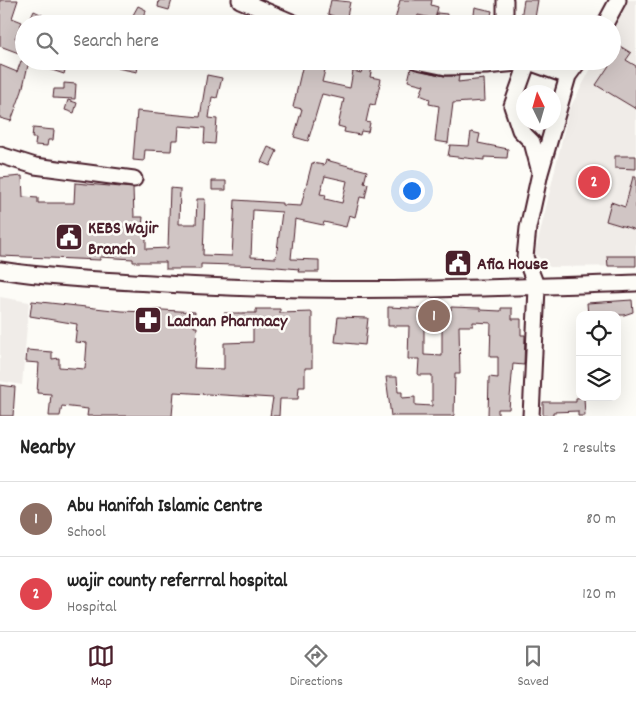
<!DOCTYPE html>
<style>
:root{--surface:#fff;--page:#f6f6f6;--text:#222;--muted:#767676;--line:#e0e0e0;--accent:#4a1f2b}
body{margin:0;font-family:Dekko,sans-serif;background:var(--page);color:var(--text)}
.controls{position:absolute;right:15px;bottom:15px;display:grid;overflow:hidden;border-radius:10px;box-shadow:0 5px 20px #0002}
.controls button{width:45px;height:45px;display:grid;place-items:center;padding:0;border:0;border-bottom:1px solid var(--line);background:var(--surface);color:var(--text);font:25px sans-serif}
.compass{position:absolute;left:516px;top:85px;width:45px;height:45px;border-radius:50%;background:var(--surface);box-shadow:0 5px 20px #0002;rotate:355deg}
.you{position:absolute;left:411px;top:190px;width:18px;height:18px;margin:-12px;border:4px solid #fff;border-radius:50%;background:#1a73e8;box-shadow:0 0 0 8px #1a73e833}
.badge{display:grid;place-items:center;width:32px;height:32px;border-radius:50%;background:var(--accent);color:#fff;font-size:16px;font-weight:700}
.pin{position:absolute;translate:-50% -50%;border:2px solid #fff;box-shadow:0 1px 5px #0006}
.list{margin:0;padding:0;list-style:none}
h2{display:flex;justify-content:space-between;align-items:center;height:65px;margin:0;padding:0 20px;font-size:21px}
h2 small{font-size:16px;font-weight:400;color:var(--muted)}
.list li{display:grid;grid-template-columns:32px 1fr auto;gap:15px;align-items:center;box-sizing:border-box;height:75px;padding:0 20px;border-top:1px solid var(--line)}
.list b{display:block;font-size:19px;white-space:nowrap}
.list p{margin:0;font-size:16px;white-space:nowrap;color:var(--muted)}
.list em{font-size:16px;font-style:normal;color:var(--muted)}
.icon{flex:none;width:28px;height:28px;fill:none;stroke:currentColor;stroke-width:2;stroke-linecap:round;stroke-linejoin:round}
.map{position:relative;flex:none;width:636px;height:416px;overflow:hidden}
.search{position:absolute;background:var(--surface);box-shadow:0 5px 20px #0002;left:15px;right:15px;top:15px;height:55px;display:flex;align-items:center;gap:12px;box-sizing:border-box;padding:0 18px;border-radius:28px;color:var(--muted);font-size:19px}
.sheet{height:215px;background:var(--surface)}
nav{display:flex;justify-content:space-around;align-items:center;box-sizing:border-box;height:70px;border-top:1px solid var(--line);background:var(--surface);font-size:14px;color:var(--muted)}
nav a{display:grid;justify-items:center;gap:2px}
nav .on{color:var(--accent)}
.map>svg:first-child{display:block}
.built{fill:#f0ece8}
.building{fill:#d0c5c4;stroke:#4a1f2b;fill-rule:evenodd}
.lines{fill:none;stroke-linecap:round;stroke-linejoin:round}
.minor-casing{stroke:#4a1f2b;stroke-width:19}
.minor{stroke:#fdfcf7;stroke-width:15}
.labels{text-anchor:middle;stroke-width:5;stroke-linejoin:round;paint-order:stroke}
.poi-label{font-size:18px;font-weight:bold;fill:#4a1f2b;stroke:#fdfcf7;text-anchor:start}
</style>
<div class="map">
<svg width="636" height="416" viewBox="0 0 636 416">
<rect width="100%" height="100%" fill="#fdfcf7"/>
<filter id="ink" filterUnits="userSpaceOnUse"><feTurbulence type="fractalNoise" baseFrequency=".02" numOctaves="2"/><feDisplacementMap in="SourceGraphic" scale="10" xChannelSelector="R" yChannelSelector="G"/><feConvolveMatrix kernelMatrix="1 2 1 2 8 2 1 2 1" color-interpolation-filters="sRGB"/></filter>
<g filter="url(#ink)">
<path class="built" d="M627,0H636V266L550,267L535,254L569,110L595,61H612V29Z
M0,297L29,302L22,385L0,381Z"/>
<path class="building" d="M0,0H18L12,18L22,22L15,38L24,42V55L0,46Z
M159,0H172L169,10L158,7Z
M331,0L350,2L346,21L328,14Z
M400,0H432L431,5L438,7L435,19L418,15L416,24H394Z
M524,0H538L534,24H520Z
M138,6L146,10L143,24H128Z
M475,7L492,11L489,24L473,22Z
M34,11L61,24H28Z
M437,13L447,14L446,24H436Z
M615,43L631,53L626,60L636,66V109L596,85L612,61V48Z
M21,61H29L22,91L11,121L0,118V65L17,72Z
M51,61L67,63L64,74L49,69Z
M119,61H139L137,72L117,68Z
M364,61L373,63L370,77L381,79L375,105L370,104L366,122L370,123L368,132L361,131L360,135L344,132L345,128L338,126L344,99L322,94L308,141L294,137L302,109L293,107L303,64L325,70L322,82L350,88L353,71L361,73Z
M411,68L444,76H459L458,82L484,79L485,101L453,103L448,143L435,141L439,106L429,104L430,99L420,95L424,85L408,81Z
M207,75L222,78L217,98L212,97L209,118L217,119L215,144L204,143L205,128L179,126L178,140H172L171,151L145,150L144,161L133,160L137,111L200,117Z
M64,83L76,84L75,99L53,98L54,89H64Z
M68,100L77,103L74,113L65,110Z
M33,128L54,130L53,140H48L47,146L35,145L36,138H32Z
M471,132L480,134L478,143L508,149L507,158L484,157V160L448,156L450,145L469,146Z
M268,147L277,151L270,166L261,162Z
M615,156H636V169L615,168Z
M326,160L367,171L364,183L368,184L365,198L360,197L355,217L349,215L346,227L324,222L323,225L295,219L291,259L319,260V272H298L299,269L266,266L201,264V269H166V262H133V259L100,257V260L0,256V178L22,176L23,197L38,198V203H74L75,183L133,188L134,217H143L142,228H146V249L168,248L170,188L180,189L179,224H196L197,199H205L203,255L232,256L235,200L282,203V205L301,206L312,163L324,165ZM325,176L347,181L342,203L325,199L326,195L320,194ZM253,210L282,212L276,258L251,257Z
M633,177H636V230L606,221L611,202L625,207Z
M212,181H226V190H212Z
M607,256H636V266H608Z
M632,300L633,312L624,315H588L587,303Z
M32,301L122,311L146,312L147,309L195,312L194,327H197L194,368L224,369V343L253,342V323L223,321L224,313H256V309H280V313L312,312V368H305V387H299L298,399H280L279,416H270L273,398L174,392L172,416H87L88,409L62,406L60,416H49L51,394L37,393L39,363L26,362L27,350L52,352V359L59,358V367L85,369L87,343L75,342L77,324L30,316Z
M388,307L451,310V307L480,308V310L501,311V308H512V319H521V335H525L524,365L513,364L509,409H498V416H488L489,377L498,378V357H490L491,323L473,322V326H459L460,374H455L454,416H391L386,377H397L398,392H402V398L415,397V405L432,406V375H418L419,359H408L409,326H388ZM424,324H442V356L424,355Z
M338,317L368,318L365,345L335,342Z
M0,385L15,387L13,416H0Z
M584,397L585,416H578V411L553,412V416H543V402H576V398Z"/>
<g class="lines">
<g class="minor-casing">
<path id="minor" d="M240,0L296,24
M505,24V0
M605,24L618,0
M417,61L446,67L486,66L529,62L568,76
M528,61L512,106L520,130L532,142L540,172
M0,155L35,166L134,179
M0,270C50,278 101,280 151,283C313,294 474,289 636,283
M531,416L537,288L525,257L528,228L540,173L568,76L579,61"/>
</g>
<use href="#minor" class="minor"/>
</g>
</g>
<defs>
<g id="civic-square" transform="scale(1.4375)"><rect x="-9" y="-9" width="18" height="18" rx="4" fill="#4a1f2b" stroke="#fdfcf7"/><path d="M-.6-6.5H3V-4.5H.6V-3L4-1V1h2V6H-6V1h2V-1L-.6-3ZM-1.2 2.5V6h2.4V2.5Z" fill="#fff"/></g>
<g id="pharmacy-square" transform="scale(1.4375)"><rect x="-9" y="-9" width="18" height="18" rx="4" fill="#4a1f2b" stroke="#fdfcf7"/><path d="M-2-6h4v4h4v4h-4v4h-4v-4h-4v-4h4Z" fill="#fff"/></g>
</defs>
<g fill-rule="evenodd">
<use href="#civic-square" x="69" y="237"/>
<use href="#civic-square" x="458" y="263"/>
<use href="#pharmacy-square" x="148" y="320"/>
</g>
<g class="labels">
<g class="poi-label">
<text x="88" y="233">KEBS Wajir<tspan x="88" dy="21">Branch</tspan></text>
<text x="477" y="269">Afia House</text>
<text x="167" y="326">Ladnan Pharmacy</text>
</g>
</g>
</svg>
<div class="controls">
<button><svg class="icon" aria-label="locate" viewBox="0 0 24 24"><circle cx="12" cy="12" r="6"/><path d="M12 2v4M12 18v4M2 12h4M18 12h4"/></svg></button>
<button><svg class="icon" aria-label="layers" viewBox="0 0 24 24"><path d="M12 4l9 5-9 5-9-5zM3 14l9 5 9-5"/></svg></button>
</div>
<svg class="compass" viewBox="-18 -18 36 36"><path d="M0-13l5 13h-10z" fill="#e53935"/><path d="M0 13l5-13h-10z" fill="#767676"/></svg>
<div class="you"></div>
<div class="pin badge" style="left:434px;top:316px;background:#8d6e63">1</div>
<div class="pin badge" style="left:594px;top:182px;background:#e0444e">2</div>
<div class="search"><svg class="icon" aria-label="search" viewBox="0 0 24 24"><circle cx="10" cy="10" r="6"/><path d="M15 15l6 6"/></svg>Search here</div>
</div>
<section class="sheet">
<h2>Nearby<small>2 results</small></h2>
<ul class="list">
<li><span class="badge" style="background:#8d6e63">1</span><div><b>Abu Hanifah Islamic Centre</b><p>School</p></div><em>80 m</em></li>
<li><span class="badge" style="background:#e0444e">2</span><div><b>wajir county referrral hospital</b><p>Hospital</p></div><em>120 m</em></li>
</ul>
</section>
<nav>
<a class="on"><svg class="icon" aria-label="map" viewBox="0 0 24 24"><path d="M3 6l6-2 6 2 6-2v14l-6 2-6-2-6 2zM9 4v14M15 6v14"/></svg>Map</a>
<a><svg class="icon" aria-label="directions" viewBox="0 0 24 24"><path d="M12 3l9 9-9 9-9-9zM9 14v-3h6M13 9l2 2-2 2"/></svg>Directions</a>
<a><svg class="icon" aria-label="saved" viewBox="0 0 24 24"><path d="M7 4h10v16l-5-4-5 4z"/></svg>Saved</a>
</nav>
